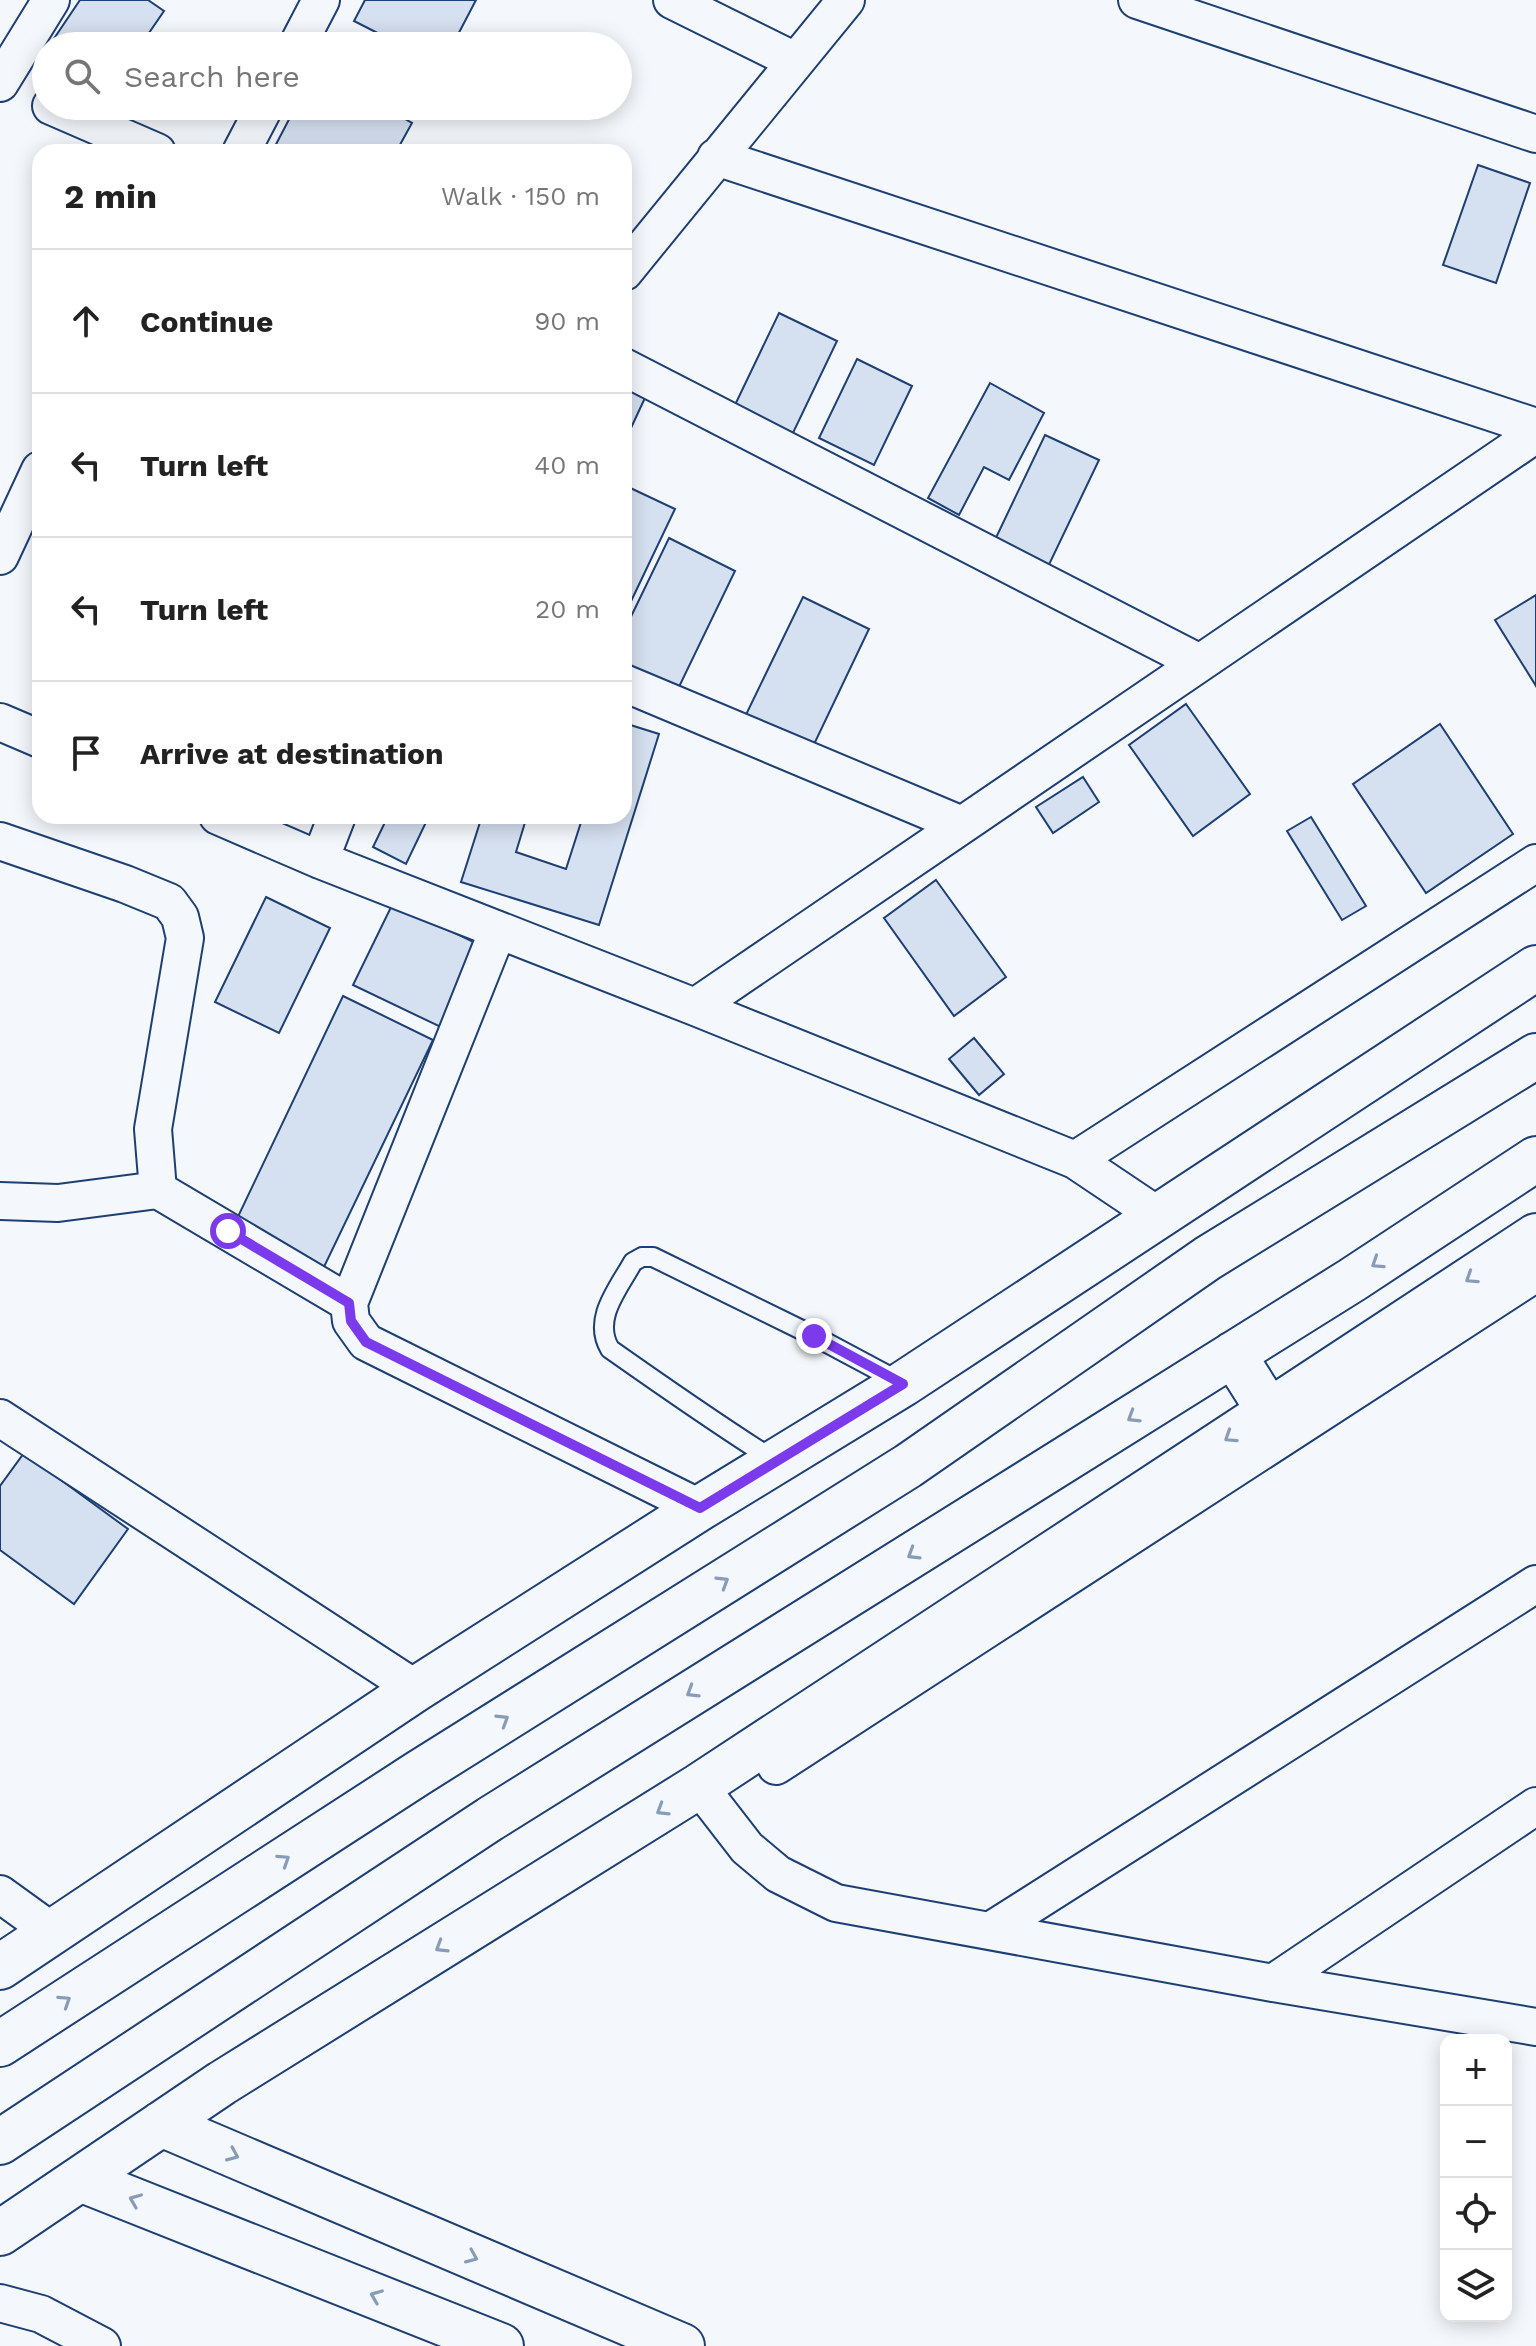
<!DOCTYPE html>
<meta charset="utf-8">
<style>
:root{--surface:#fff;--page:#f2f2f2;--text:#222;--muted:#767676;--line:#e0e0e0}
body{margin:0;font-family:"Work Sans",sans-serif;background:var(--page);color:var(--text)}
.controls{position:absolute;right:24px;bottom:24px;display:grid;overflow:hidden;border-radius:16px;box-shadow:0 4px 20px #0003}
.controls button{width:72px;height:72px;display:grid;place-items:center;padding:0;border:0;border-bottom:2px solid var(--line);background:var(--surface);color:var(--text);font:40px sans-serif}
.stop{position:absolute;width:24px;height:24px;margin:-18px;border:6px solid #7c3aed;border-radius:50%;background:#fff}
.stop.end{background:#7c3aed;border-color:#fff;box-shadow:0 2px 8px #0008}
.list{margin:0;padding:0;list-style:none}
h2{display:flex;justify-content:space-between;align-items:center;height:104px;margin:0;padding:0 32px;font-size:34px}
h2 small{font-size:26px;font-weight:400;color:var(--muted)}
.list li{display:grid;grid-template-columns:52px 1fr auto;gap:24px;align-items:center;box-sizing:border-box;height:144px;padding:0 32px;border-top:2px solid var(--line)}
.list b{display:block;font-size:30px;white-space:nowrap}
.list em{font-size:26px;font-style:normal;color:var(--muted)}
.icon{flex:none;width:44px;height:44px;fill:none;stroke:currentColor;stroke-width:2;stroke-linecap:round;stroke-linejoin:round}
.map{position:relative;flex:none;width:1536px;height:2346px;overflow:hidden}
.search{position:absolute;background:var(--surface);box-shadow:0 4px 20px #0003;left:32px;top:32px;width:600px;height:88px;display:flex;align-items:center;gap:20px;box-sizing:border-box;padding:0 28px;border-radius:44px;color:var(--muted);font-size:30px}
.panel{position:absolute;background:var(--surface);box-shadow:0 4px 20px #0003;left:32px;top:144px;width:600px;height:680px;border-radius:24px}
.map>svg:first-child{display:block}
.building{fill:#d5e0f0;stroke:#1d3f73;stroke-width:2}
.lines{fill:none;stroke-linecap:round;stroke-linejoin:round}
.lane-casing{stroke:#1d3f73;stroke-width:22}
.street-casing{stroke:#1d3f73;stroke-width:40}
.secondary-casing{stroke:#1d3f73;stroke-width:48}
.highway-casing{stroke:#1d3f73;stroke-width:48}
.lane{stroke:#f4f7fb;stroke-width:18}
.street{stroke:#f4f7fb;stroke-width:36}
.secondary{stroke:#f4f7fb;stroke-width:44}
.highway{stroke:#f4f7fb;stroke-width:44}
.oneway{stroke:#889bb7}
.route{stroke:#7c3aed;stroke-width:10}
</style>
<div class="map">
<svg width="1536" height="2346" viewBox="0 0 1536 2346">
<rect width="100%" height="100%" fill="#f4f7fb"/>
<path class="building" d="M80,0H148L164,11L140,46H49Z
M365,0H476L452,46H403L354,21Z
M296,106H382L412,123L396,152H272Z
M1478,165L1530,183L1496,283L1443,265Z
M779,313L837,341L792,435L734,407Z
M857,359L912,386L874,465L819,438Z
M624,372L651,385L624,443Z
M990,383L1044,413L1009,480L984,467L959,515L928,498Z
M1045,435L1099,460L1045,573L992,546Z
M624,485L675,509L624,616Z
M669,538L735,571L677,691L624,665V631Z
M1536,595V686L1495,620Z
M803,597L869,629L807,759L740,727Z
M1186,704L1250,794L1193,836L1129,745Z
M624,723L659,734L599,925L461,882L482,816H527L516,852L566,869L583,816H624Z
M1440,724L1513,834L1426,893L1353,784Z
M1083,777L1099,802L1053,833L1036,807Z
M388,816H429L406,864L373,847Z
M1311,817L1366,906L1342,920L1287,831Z
M936,880L1006,977L954,1016L884,918Z
M266,897L330,928L279,1033L215,1002Z
M393,903L484,947L445,1029L353,985Z
M343,996L433,1040L323,1269L234,1225Z
M974,1038L1004,1074L979,1095L949,1059Z
M24,1453L128,1529L74,1604L0,1550V1486Z"/>
<g class="lines">
<g class="lane-casing">
<path id="lane" d="M774,1460C718,1425 664,1387 610,1349C592,1319 618,1289 633,1262L642,1257H653L814,1336L902,1383"/>
</g>
<g class="street-casing">
<path id="street" d="M672,0L795,61
M1137,0L1536,134
M297,46L321,0
M0,83L51,0
M51,106L157,152
M241,152L265,106
M716,157L1536,427
M624,272L846,0
M624,367L1200,663
M0,556L40,470
M624,683L962,825
M0,722L40,739
M218,816L320,860L695,1007L1075,1160L1160,1217
M0,841L125,884L169,902L180,917L185,938L153,1129L158,1190L349,1303
M320,860L337,816
M498,930L349,1303L351,1321L366,1342L700,1508
M695,1007L1536,434
M1075,1160L1536,863
M0,1201L58,1203L158,1190
M0,1418L416,1689
M776,1766L1536,1273
M699,1786L747,1848L778,1874L836,1903L1273,1983L1536,2027
M0,1894L54,1933
M990,1931L1536,1584
M1273,1983L1536,1806
M0,2303L41,2314L102,2346"/>
</g>
<g class="secondary-casing">
<path id="secondary" d="M0,1967L416,1689L700,1508L903,1384L1536,968
M161,2124L682,2346
M80,2179L501,2346
M0,2233L222,2083L699,1786L1536,1236"/>
</g>
<g class="highway-casing">
<path id="highway" d="M1233,1354L1269,1411
M0,2044L417,1774L908,1466L1208,1258L1536,1056
M0,2142L490,1819L1352,1280L1536,1159"/>
</g>
<use href="#lane" class="lane"/>
<use href="#street" class="street"/>
<use href="#secondary" class="secondary"/>
<use href="#highway" class="highway"/>
</g>
<defs><path id="oneway-chevron" d="M-2-3.5L2.5 0L-2 3.5" fill="none" stroke-width="1.6" stroke-linecap="round" stroke-linejoin="round" transform="scale(2)"/></defs>
<g class="oneway">
<use href="#oneway-chevron" transform="translate(1377 1263) rotate(147)"/>
<use href="#oneway-chevron" transform="translate(1471 1278) rotate(147)"/>
<use href="#oneway-chevron" transform="translate(1133 1417) rotate(148)"/>
<use href="#oneway-chevron" transform="translate(1230 1437) rotate(147)"/>
<use href="#oneway-chevron" transform="translate(913 1554) rotate(148)"/>
<use href="#oneway-chevron" transform="translate(723 1582) rotate(-32)"/>
<use href="#oneway-chevron" transform="translate(692 1692) rotate(148)"/>
<use href="#oneway-chevron" transform="translate(503 1720) rotate(-32)"/>
<use href="#oneway-chevron" transform="translate(662 1810) rotate(148)"/>
<use href="#oneway-chevron" transform="translate(284 1860) rotate(-33)"/>
<use href="#oneway-chevron" transform="translate(441 1947) rotate(148)"/>
<use href="#oneway-chevron" transform="translate(65 2001) rotate(-33)"/>
<use href="#oneway-chevron" transform="translate(233 2155) rotate(23)"/>
<use href="#oneway-chevron" transform="translate(135 2200) rotate(-158)"/>
<use href="#oneway-chevron" transform="translate(472 2257) rotate(23)"/>
<use href="#oneway-chevron" transform="translate(376 2296) rotate(-158)"/>
</g>
<g class="lines">
<path class="route" d="M228,1231L349,1303L351,1321L366,1342L700,1508L903,1384L814,1336"/>
</g>
</svg>
<div class="controls">
<button>+</button>
<button>−</button>
<button><svg class="icon" aria-label="locate" viewBox="0 0 24 24"><circle cx="12" cy="12" r="6"/><path d="M12 2v4M12 18v4M2 12h4M18 12h4"/></svg></button>
<button><svg class="icon" aria-label="layers" viewBox="0 0 24 24"><path d="M12 4l9 5-9 5-9-5zM3 14l9 5 9-5"/></svg></button>
</div>
<div class="stop" style="left:228px;top:1231px"></div>
<div class="stop end" style="left:814px;top:1336px"></div>
<div class="search"><svg class="icon" aria-label="search" viewBox="0 0 24 24"><circle cx="10" cy="10" r="6"/><path d="M15 15l6 6"/></svg>Search here</div>
<section class="panel">
<h2>2 min<small>Walk · 150 m</small></h2>
<ul class="list">
<li><svg class="icon" aria-label="ahead" viewBox="0 0 24 24"><path d="M12 20V5M6 11l6-6 6 6"/></svg><div><b>Continue</b></div><em>90 m</em></li>
<li><svg class="icon" aria-label="left" viewBox="0 0 24 24"><path d="M17 20v-9H6M10 6l-5 5 5 5"/></svg><div><b>Turn left</b></div><em>40 m</em></li>
<li><svg class="icon" aria-label="left" viewBox="0 0 24 24"><path d="M17 20v-9H6M10 6l-5 5 5 5"/></svg><div><b>Turn left</b></div><em>20 m</em></li>
<li><svg class="icon" aria-label="arrive" viewBox="0 0 24 24"><path d="M6 21V4h12l-3 4 3 4H6"/></svg><div><b>Arrive at destination</b></div></li>
</ul>
</section>
</div>
